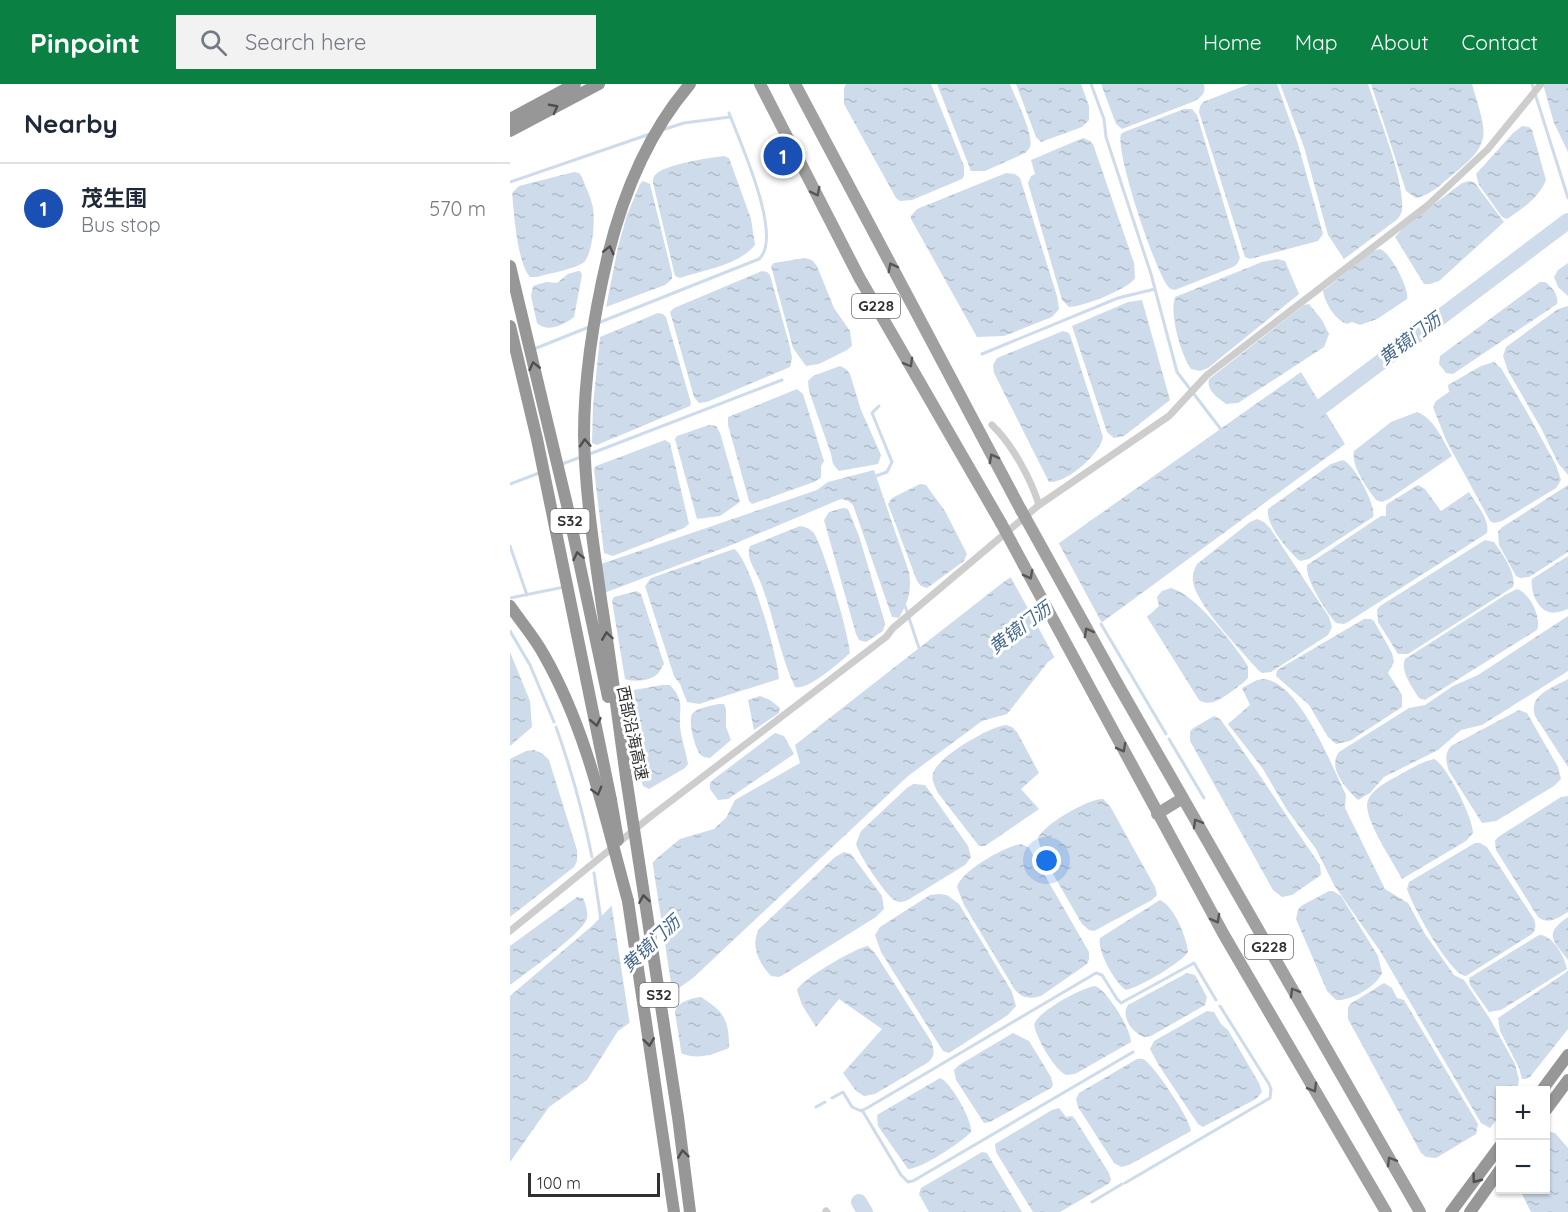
<!DOCTYPE html>
<meta charset="utf-8">
<style>
:root{--surface:#fff;--page:#f2f2f3;--text:#1f2937;--muted:#747a83;--line:#e0e1e3;--accent:#0b8043}
body{margin:0;font-family:Quicksand,"Noto Sans SC",sans-serif;background:var(--page);color:var(--text)}
.controls{position:absolute;right:18px;bottom:18px;display:grid;overflow:hidden;border-radius:0px;box-shadow:0 2px 4px #0004}
.controls button{width:54px;height:54px;display:grid;place-items:center;padding:0;border:0;border-bottom:2px solid var(--line);background:var(--surface);color:var(--text);font:30px sans-serif}
.scale{position:absolute;left:18px;bottom:15px;width:132px;box-sizing:border-box;padding-left:6px;border:3px solid #303030;border-top:0;font-size:16px;line-height:21px;white-space:nowrap;color:#303030;-webkit-text-stroke:4px #fff;paint-order:stroke}
.you{position:absolute;left:537px;top:777px;width:21px;height:21px;margin:-15px;border:4px solid #fff;border-radius:50%;background:#1a73e8;box-shadow:0 0 0 9px #1a73e833}
.badge{display:grid;place-items:center;width:39px;height:39px;border-radius:50%;background:var(--accent);color:#fff;font-size:20px;font-weight:700}
.pin{position:absolute;translate:-50% -50%;border:3px solid #fff;box-shadow:0 2px 6px #0006}
.list{margin:0;padding:0;list-style:none}
h2{display:flex;justify-content:space-between;align-items:center;height:78px;margin:0;padding:0 24px;font-size:26px}
h2 small{font-size:20px;font-weight:400;color:var(--muted)}
.list li{display:grid;grid-template-columns:39px 1fr auto;gap:18px;align-items:center;box-sizing:border-box;height:90px;padding:0 24px;border-top:2px solid var(--line)}
.list b{display:block;font-size:22px;white-space:nowrap}
.list p{margin:0;font-size:20px;white-space:nowrap;color:var(--muted)}
.list em{font-size:20px;font-style:normal;color:var(--muted)}
.icon{flex:none;width:33px;height:33px;fill:none;stroke:currentColor;stroke-width:2;stroke-linecap:round;stroke-linejoin:round}
.map{position:relative;flex:none;width:1058px;height:1128px;overflow:hidden}
header{display:flex;align-items:center;gap:36px;box-sizing:border-box;height:84px;padding:0 30px;background:var(--accent);color:#fff}
header strong{font-size:28px}
nav{display:flex;gap:33px;margin-inline-start:auto;font-size:21px}
.search{width:420px;height:54px;background:var(--page);display:flex;align-items:center;gap:15px;box-sizing:border-box;padding:0 21px;border-radius:0px;color:var(--muted);font-size:22px}
main{display:flex}
aside{flex:1;background:var(--surface)}
.map>svg:first-child{display:block}
.water{fill:url(#water-ripples)}
.pier{fill:#fff}
.lines{fill:none;stroke-linecap:round;stroke-linejoin:round}
.stream{stroke:#cedbea;stroke-width:3}
.river{stroke:#cedbea;stroke-width:16}
.minor{stroke:#cdcdcd;stroke-width:7}
.trunk{stroke:#a0a0a0;stroke-width:12}
.motorway{stroke:#979797;stroke-width:12}
.trunk-bridge{stroke:#a0a0a0;stroke-width:12}
.motorway-bridge{stroke:#979797;stroke-width:12}
.oneway{stroke:#4f4f4f}
.oneway2{stroke:#575757}
.labels{text-anchor:middle;stroke-width:6;stroke-linejoin:round;paint-order:stroke}
.shield{fill:#fff;stroke:#6e6e6e;stroke-width:1.5}
.shield-label{font-size:15px;font-weight:bold;fill:#303030}
.street-label{font-size:16px;fill:#303030;stroke:#fff}
.water-label{font-size:18px;font-style:italic;fill:#44678c;stroke:#fff}
</style>
<header>
<strong>Pinpoint</strong>
<div class="search"><svg class="icon" aria-label="search" viewBox="0 0 24 24"><circle cx="10" cy="10" r="6"/><path d="M15 15l6 6"/></svg>Search here</div>
<nav><a>Home</a><a>Map</a><a>About</a><a>Contact</a></nav>
</header>
<main>
<aside>
<h2>Nearby<small></small></h2>
<ul class="list">
<li><span class="badge" style="background:#1a4fb4">1</span><div><b>茂生围</b><p>Bus stop</p></div><em>570 m</em></li>
</ul>
</aside>
<div class="map">
<svg width="1058" height="1128" viewBox="0 0 1058 1128">
<defs>
<pattern id="water-ripples" width="26" height="14" patternUnits="userSpaceOnUse" patternTransform="scale(1.5)"><rect width="26" height="14" fill="#cedbea"/><path d="M2 4q2-2 4 0t4 0M15 11q2-2 4 0t4 0" fill="none" stroke="#b1bcc9"/></pattern>
</defs>
<rect width="100%" height="100%" fill="#fff"/>
<path class="water" d="M336,0H421L454,82V92L452,95L402,116L390,117L386,114L334,20V4Z
M427,0H500C505,13 524,51 520,63C518,67 516,68 513,70L475,87H461Z
M506,0H571L579,22V36L572,43L531,58L526,53Z
M591,0H694C696,9 692,12 685,17L612,45L606,40Z
M739,0H767L788,60L813,150L808,157L740,175L735,173L689,28L690,22L693,18Z
M770,0H858C868,31 895,96 892,126C891,131 889,134 885,137L834,175L818,151L794,63Z
M861,0H962C976,50 985,58 941,92C930,101 921,111 906,114L896,107Z
M1033,0H1058V68L1044,39Z
M674,25H682L687,31L730,174L727,180L723,183L665,206C660,205 660,205 657,201C644,183 605,68 611,50L614,48Z
M1012,42L1019,43L1022,46L1036,96C1029,114 1012,125 997,135L992,133L969,101L966,90L1003,49Z
M573,54L580,57L583,60L624,179L625,194C619,205 572,223 559,223L552,216L518,99L521,92L525,90L521,76Z
M214,72L219,74L241,135L245,161C229,181 194,186 170,194L165,192L143,99C143,95 143,94 145,91C155,80 199,74 214,72Z
M64,88L69,89L72,93C75,102 80,111 82,120C86,131 83,172 73,179C60,186 41,189 27,193H20C7,178 4,129 2,109L9,102Z
M496,89L505,90L510,94L547,212L549,225L542,233L494,252L467,253L401,135V132L407,125Z
M133,97L140,100L162,190V195L155,201L96,223L108,163L117,131L130,100Z
M959,97L964,98L994,138L929,197L920,200H914L885,153L894,143L952,99Z
M870,165C880,168 900,205 897,215L867,235L850,241L842,238L837,240C825,236 815,219 813,207L863,167Z
M295,174L302,176L307,182L324,224L340,247L342,262L337,266L309,280L296,282L283,264L261,182L264,179Z
M767,175L775,177L789,210L698,284L690,287L681,285C671,271 659,229 665,213L752,178Z
M1058,179V212L1048,203L1044,193L1048,186Z
M68,187H70L72,191L64,233C54,241 37,249 27,239L21,212L23,202L36,198L47,199L58,190Z
M252,187L257,188L260,191L280,263L282,274L280,283L197,318L189,319L184,313L160,228L164,224Z
M1030,198H1035C1042,203 1049,211 1047,220L943,290L936,289L929,280L930,272Z
M632,216L660,316L614,352L604,354L597,348L562,242L618,218Z
M799,220L812,236L819,250L814,263L728,319L716,320C708,313 696,307 699,295L794,221Z
M1058,222V391L1048,379L1031,344L998,287L993,272L996,263L1048,225Z
M148,229L153,230L156,233L181,319L180,322L87,361L82,359L83,322L90,253Z
M553,247L559,249L561,254L593,353C590,370 556,400 539,398L484,289L483,281L487,274Z
M984,278L991,284L1018,330L1046,381L1051,396L1046,404L992,437L984,439L980,437L936,356L923,323L926,317L939,308L938,301L971,282Z
M330,282L336,285L340,290L351,326L371,371L368,380L329,387L323,380L321,370L299,307L298,297L303,292Z
M791,288L835,360L538,578L497,630L472,637L398,692L183,894L108,947L77,996L39,1023L0,1078V912L83,841L147,774L170,755L204,745L216,734L225,716L290,679L285,661L491,500Z
M287,305L293,310L314,377L311,382V394L304,398L242,420L239,417L218,341V333Z
M907,328C924,334 934,358 942,372L879,415L872,418L866,416C857,404 841,383 844,367L881,338Z
M199,341L206,342L210,349L230,418L210,432L187,435L165,355L167,352Z
M155,356L160,359L179,440L174,444L103,472L94,469L84,385L86,382Z
M833,376C844,380 867,422 863,433L799,475L790,477C778,467 755,440 758,425L821,380Z
M364,386L399,488C402,507 398,518 389,534L382,533L343,421L338,417L331,415L219,462L94,509L91,480L307,406L318,398Z
M410,400L416,401L435,427L457,470L454,477L417,504L411,502L407,497L378,420L382,414Z
M908,401L915,405L931,427L959,408C966,420 980,435 977,449L838,538L834,540L826,539C816,528 795,495 797,481L871,432H876V422L877,420Z
M1058,401V468L1019,493L1010,494L1006,492L989,461L988,448L991,444Z
M333,424L338,425L349,452L375,539L373,547L356,558L349,556L346,550L314,436L319,428Z
M747,435L754,438L760,444L819,533L822,543L818,551L761,588L752,589L748,586C731,566 687,522 683,498C682,491 684,486 687,480L740,438Z
M290,442C295,443 299,444 303,448C313,460 339,551 340,569C330,578 298,607 285,603C269,569 264,532 250,497C246,486 235,474 240,462Z
M975,456L984,458C992,469 1007,490 1003,503L898,570H888L868,538L867,526L870,522Z
M224,465C240,474 268,574 269,595L189,620L177,618L170,600L164,592L135,502L141,494Z
M1058,472V525C1052,527 1045,530 1039,528C1027,525 1020,506 1022,495Z
M661,504C685,510 725,561 738,582V594L733,599C722,606 703,626 689,616L637,533L649,522L647,513L652,507Z
M1007,505C1020,509 1032,534 1027,546L918,614L915,616L909,614C902,603 890,587 895,575L995,511Z
M127,507L131,510L154,580C151,584 149,590 145,592C139,597 121,598 115,595L102,517L104,513Z
M1058,532V587L972,641L951,646L928,666L874,693L860,709L848,716C836,705 817,684 829,668L899,624L915,621L943,602L968,591Z
M854,535H861L864,537L882,569L884,578L878,589L892,611V623L840,657L826,660L818,653L799,621L766,592L767,586Z
M0,568L20,617L22,643L0,662Z
M754,595C789,598 822,682 836,711L835,724L875,805L898,819L915,850L944,891L954,896L980,935L1005,980L1009,996L1007,1006H990V1031L980,1044L971,1039L870,867L824,801L806,765L777,726L753,685L718,640L740,621L732,604L747,596Z
M1058,595V683L1025,632C1018,611 1042,604 1058,595Z
M152,601H160C175,617 169,624 170,642C171,654 176,667 178,680L175,684L139,705L133,702L131,696L118,615L119,609L124,606Z
M250,612L260,616L270,624L269,629L244,646L238,616Z
M208,620H214L216,625V643L221,656L200,674C195,673 194,674 191,671C185,666 178,637 182,630C186,624 201,622 208,620Z
M1009,626L1017,629L1048,683L1051,695L1044,702L986,737L972,739L939,687C936,678 934,670 941,662Z
M704,632L710,635C745,682 776,732 810,781L811,791L782,811L772,813L763,806L680,657V648L682,645Z
M496,641L502,643L507,648L529,689L511,705L529,725L475,762H469L428,709C425,702 420,695 424,687C431,671 479,643 496,641Z
M265,649L274,652L284,670L218,715L208,716L200,705V699L204,695Z
M24,666L33,670L39,676L67,766V777L64,783L0,833V675L16,667Z
M924,675C937,681 963,734 963,749L956,757L892,795C884,779 851,732 858,716C862,706 877,697 886,693C898,686 911,678 924,675Z
M404,700L415,701L418,705L458,762L461,773L455,781L398,816C393,818 389,819 384,816C375,810 349,771 346,760L351,747L398,703Z
M1058,712V828C1048,834 1038,841 1028,833L986,766L985,757L988,753L1051,713Z
M593,715L600,722L645,803L647,811L642,816L584,847L579,846L572,840L532,771L528,754C533,741 579,714 593,715Z
M965,759H970L977,763L1024,835C1026,841 1026,845 1022,850L956,892C940,891 902,821 897,805L899,798Z
M511,760L519,764L579,868V875L577,880L531,912C520,915 513,915 505,906L454,821L447,803C451,787 496,762 511,760Z
M334,768L341,770L372,812L374,825L366,833L273,891L269,893L261,892C249,880 240,861 249,845L325,773Z
M819,807H823L831,812L868,872L872,889C866,903 841,917 826,916L817,907L786,835L788,826L791,822Z
M429,810L437,811L449,820L502,908L506,922L498,931L439,969L433,967L431,964L371,868L365,851L370,843L420,811Z
M67,813L73,814C76,821 79,830 76,837C68,852 16,889 0,901V862Z
M650,816C664,822 677,854 678,868C671,879 628,904 616,906C605,899 587,867 590,854Z
M1058,833V876C1043,856 1033,850 1058,833Z
M1029,851C1042,850 1055,873 1057,885L991,926L979,928L960,901L959,894Z
M358,862L365,869L421,957C425,967 425,973 417,979L365,1010L354,1012L346,1007L333,989L372,945L329,915L306,943L292,921L287,906C292,895 345,864 358,862Z
M1058,887V945L1020,993L1016,995H1012L1009,984L990,947L988,934Z
M677,889L685,891L697,913L695,921L641,952L634,953C623,949 610,933 618,921Z
M874,899L882,904L887,914L894,916L968,1040L966,1050L926,1074L916,1073L911,1069L838,935V924L840,920Z
M585,902C597,906 621,945 621,958L565,990L556,991C544,985 526,954 524,940C529,927 571,904 585,902Z
M191,913C214,928 219,935 219,964C200,971 188,977 168,968C165,938 153,918 191,913Z
M697,927L704,928L711,940L718,946L749,999L752,1008L746,1015L693,1043L688,1040L648,980L640,965L644,957Z
M503,949L519,957L541,993L543,1001L541,1004L480,1038L474,1039L446,996L444,986L449,981Z
M627,975C632,975 632,974 636,977C648,988 679,1033 681,1047L619,1081L611,1083L604,1079L568,1023L566,1015L569,1009Z
M430,994C440,997 463,1037 461,1048C452,1058 411,1085 398,1085L368,1042L367,1031Z
M549,1024L556,1033L562,1032L565,1035L599,1089L601,1096L598,1100L550,1128H523L486,1068L485,1060L542,1026Z
M1036,1047L1045,1049L1058,1064V1128H1021L1010,1106H1036Z
M472,1068L477,1069L512,1128H419L409,1110L411,1104Z"/>
<path class="pier" d="M547,456L593,541L546,576L499,490Z
M142,775L163,912L120,941L101,818Z
M164,922L172,973L165,968L161,930Z"/>
<g class="lines">
<path class="stream" d="M581,0L594,35L596,53L641,190L667,288L713,348
M1022,0L1058,114
M152,46L174,39L220,33
M0,98L140,50
M88,239L249,175C274,153 229,56 219,29
M24,265L79,243
M472,270L608,214L645,205
M77,371L272,296
M52,380L71,373
M363,393L377,388L382,378L362,329L369,322
M0,400L29,389
M0,462L17,511
M0,514L54,503
M395,522L410,567
M591,540L656,650
M0,547L20,581L44,638
M46,643C61,685 73,728 82,773
M659,655L694,714
M84,789L91,836
M322,1014L333,1008L342,1023L351,1027L357,1024L586,889L592,891L607,915L611,919L684,879L706,916
M306,1023L315,1018
M352,1026L391,1091L398,1098L403,1097L623,968
M615,1099L760,1014L761,1005L759,1000L710,922
M582,1118L612,1100"/>
<path class="river" d="M795,335L1058,137
M349,1118L355,1128"/>
<path class="minor" d="M482,341C502,360 521,395 529,421L659,332L697,291L918,121L978,65L1031,0
M0,847L140,733L376,553L383,544L529,421
M316,1127L317,1128"/>
<path class="trunk" d="M250,0L349,193L491,439
M285,0L511,426
M607,599L910,1128
M585,613L714,851L876,1128
M647,730L673,714"/>
<path class="motorway" d="M0,35L65,0
M0,47L89,0
M0,182L57,421L98,613
M0,242L27,355L101,716
M116,693C108,636 101,579 92,522C84,466 75,408 74,351C74,290 84,230 98,171C113,110 139,48 180,0
M118,817L164,1128
M1032,1006L1058,971
M1036,1026L1058,996
M941,1128L990,1062
M960,1128L990,1086"/>
<path class="trunk-bridge" d="M511,426L607,599
M491,439L585,613"/>
<path class="motorway-bridge" d="M0,522C11,538 25,554 34,571C77,646 95,734 118,817
M116,693L168,1033L180,1128
M101,716L108,756"/>
</g>
<defs><path id="oneway-chevron" d="M-2-3.5L2.5 0L-2 3.5" fill="none" stroke-width="1.6" stroke-linecap="round" stroke-linejoin="round" transform="scale(1.5)"/></defs>
<g class="oneway">
<use href="#oneway-chevron" transform="translate(44 24) rotate(-28)"/>
<use href="#oneway-chevron" transform="translate(99 166) rotate(-76)"/>
<use href="#oneway-chevron" transform="translate(24 282) rotate(-103)"/>
<use href="#oneway-chevron" transform="translate(75 359) rotate(-93)"/>
<use href="#oneway-chevron" transform="translate(68 472) rotate(-102)"/>
<use href="#oneway-chevron" transform="translate(97 552) rotate(-98)"/>
<use href="#oneway-chevron" transform="translate(86 638) rotate(79)"/>
<use href="#oneway-chevron" transform="translate(87 707) rotate(74)"/>
<use href="#oneway-chevron" transform="translate(134 815) rotate(-99)"/>
<use href="#oneway-chevron" transform="translate(139 958) rotate(82)"/>
<use href="#oneway-chevron" transform="translate(173 1070) rotate(-97)"/>
<use href="#oneway-chevron" transform="translate(966 1095) rotate(127)"/>
</g>
<g class="oneway2">
<use href="#oneway-chevron" transform="translate(306 108) rotate(63)"/>
<use href="#oneway-chevron" transform="translate(382 183) rotate(-118)"/>
<use href="#oneway-chevron" transform="translate(399 279) rotate(60)"/>
<use href="#oneway-chevron" transform="translate(483 374) rotate(-118)"/>
<use href="#oneway-chevron" transform="translate(519 491) rotate(62)"/>
<use href="#oneway-chevron" transform="translate(578 548) rotate(-119)"/>
<use href="#oneway-chevron" transform="translate(612 664) rotate(62)"/>
<use href="#oneway-chevron" transform="translate(687 739) rotate(-120)"/>
<use href="#oneway-chevron" transform="translate(706 835) rotate(61)"/>
<use href="#oneway-chevron" transform="translate(784 908) rotate(-120)"/>
<use href="#oneway-chevron" transform="translate(803 1004) rotate(60)"/>
<use href="#oneway-chevron" transform="translate(881 1077) rotate(-120)"/>
</g>
<g class="labels">
<g class="shield">
<rect x="342" y="210" width="48" height="24" rx="4.5"/>
<rect x="40.5" y="425" width="39" height="24" rx="4.5"/>
<rect x="735" y="851" width="48" height="24" rx="4.5"/>
<rect x="129.5" y="899" width="39" height="24" rx="4.5"/>
</g>
<g class="shield-label">
<text x="366" y="227">G228</text>
<text x="60" y="442">S32</text>
<text x="759" y="868">G228</text>
<text x="149" y="916">S32</text>
</g>
<g class="street-label">
<text transform="translate(123 649) rotate(78)" y="6">西部沿海高速</text>
</g>
<g class="water-label">
<text transform="translate(900 255) rotate(-37)" y="6">黄镜门沥</text>
<text transform="translate(510 544) rotate(-37)" y="6">黄镜门沥</text>
<text transform="translate(141 860) rotate(-43)" y="6">黄镜门沥</text>
</g>
</g>
</svg>
<div class="controls">
<button>+</button>
<button>−</button>
</div>
<div class="scale">100 m</div>
<div class="you"></div>
<div class="pin badge" style="left:273px;top:72px;background:#1a4fb4">1</div>
</div>
</main>
